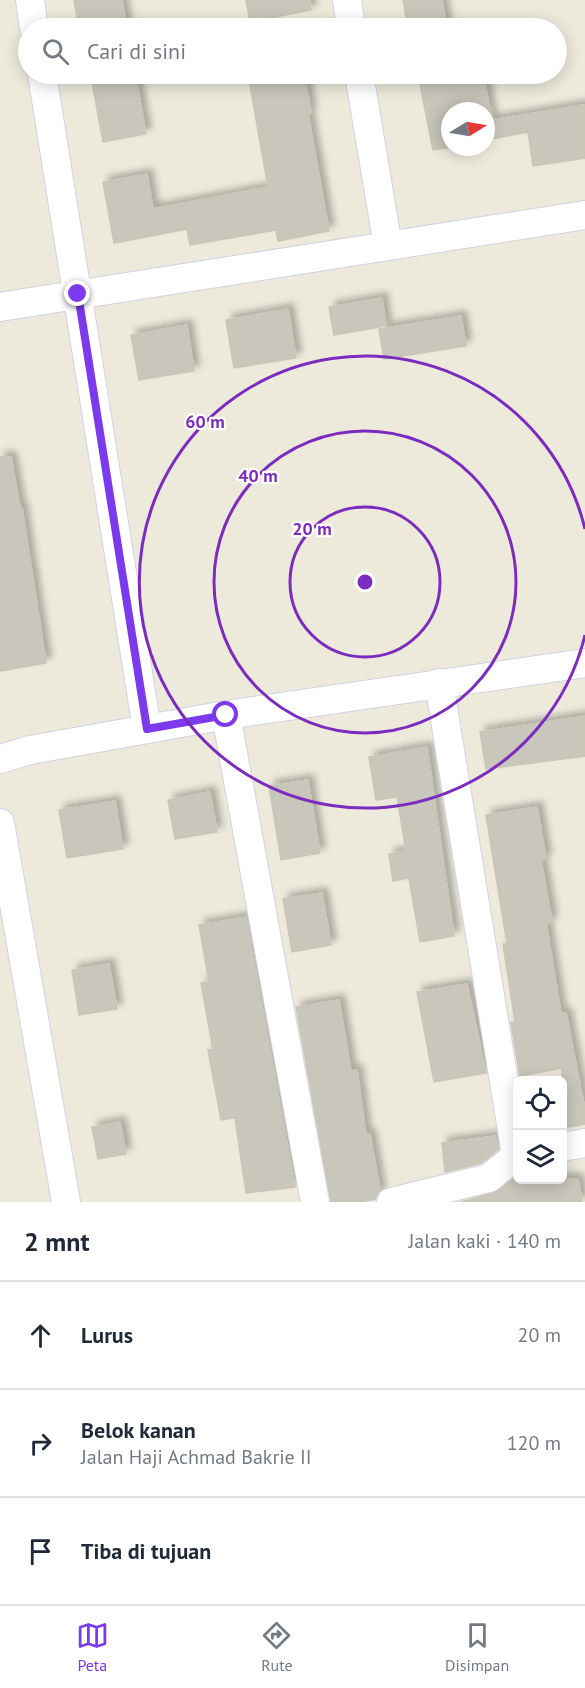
<!DOCTYPE html>
<html lang="id">
<meta charset="utf-8">
<style>
:root{--surface:#fff;--page:#f2f2f3;--text:#1f2937;--muted:#747a83;--line:#e0e1e3;--accent:#7c3aed}
body{margin:0;font-family:"PT Sans",sans-serif;background:var(--page);color:var(--text)}
.controls{position:absolute;right:18px;bottom:18px;display:grid;overflow:hidden;border-radius:9px;box-shadow:0 3px 15px #0003}
.controls button{width:54px;height:54px;display:grid;place-items:center;padding:0;border:0;border-bottom:2px solid var(--line);background:var(--surface);color:var(--text);font:30px sans-serif}
.compass{position:absolute;left:441px;top:102px;width:54px;height:54px;border-radius:50%;background:var(--surface);box-shadow:0 3px 15px #0003;rotate:79deg}
.stop{position:absolute;width:18px;height:18px;margin:-14px;border:4px solid #7c3aed;border-radius:50%;background:#fff}
.stop.end{background:#7c3aed;border-color:#fff;box-shadow:0 2px 6px #0008}
.list{margin:0;padding:0;list-style:none}
h2{display:flex;justify-content:space-between;align-items:center;height:78px;margin:0;padding:0 24px;font-size:26px}
h2 small{font-size:20px;font-weight:400;color:var(--muted)}
.list li{display:grid;grid-template-columns:39px 1fr auto;gap:18px;align-items:center;box-sizing:border-box;height:108px;padding:0 24px;border-top:2px solid var(--line)}
.list b{display:block;font-size:22px;white-space:nowrap}
.list p{margin:0;font-size:20px;white-space:nowrap;color:var(--muted)}
.list em{font-size:20px;font-style:normal;color:var(--muted)}
.icon{flex:none;width:33px;height:33px;fill:none;stroke:currentColor;stroke-width:2;stroke-linecap:round;stroke-linejoin:round}
.map{position:relative;flex:none;width:585px;height:1202px;overflow:hidden}
.search{position:absolute;background:var(--surface);box-shadow:0 3px 15px #0003;left:18px;right:18px;top:18px;height:66px;display:flex;align-items:center;gap:15px;box-sizing:border-box;padding:0 21px;border-radius:33px;color:var(--muted);font-size:22px}
.sheet{height:402px;background:var(--surface)}
nav{display:flex;justify-content:space-around;align-items:center;box-sizing:border-box;height:84px;border-top:2px solid var(--line);background:var(--surface);font-size:16px;color:var(--muted)}
nav a{display:grid;justify-items:center;gap:3px}
nav .on{color:var(--accent)}
.map>svg:first-child{display:block}
.building{fill:#c9c6bc;stroke:#c9c6b6;stroke-width:1.5;filter:url(#shadow)}
.lines{fill:none;stroke-linecap:round;stroke-linejoin:round}
.minor-casing{stroke:#d2d2e4;stroke-width:30}
.minor{stroke:#fff;stroke-width:28}
.route{stroke:#7c3aed;stroke-width:8}
.ring{fill:none;stroke:#7b2cbf;stroke-width:3}
.centre{fill:#7b2cbf;stroke:#fff;stroke-width:3}
.ring-label{font-size:18px;text-anchor:middle;font-weight:bold;fill:#7b2cbf;stroke:#fff;stroke-width:4.5;stroke-linejoin:round;paint-order:stroke}
</style>
<div class="map">
<svg width="585" height="1202" viewBox="0 0 585 1202">
<defs>
<filter id="shadow"><feDropShadow dx="5.5" dy="-5.5" stdDeviation="3" flood-color="#0004"/></filter>
</defs>
<rect width="100%" height="100%" fill="#edeadc"/>
<path class="building" d="M74,0H122L127,28H79Z
M246,0H310L311,10L250,22Z
M403,0H442L447,28H408Z
M135,74L146,134L103,142L92,82Z
M248,74H304L311,113L308,114L329,231L278,241L276,230L190,245L187,229L114,243L103,182L147,174L153,209L268,187Z
M418,74H483L492,120L585,105V158L533,166L528,132L486,140V111H450V147L433,150Z
M382,298L386,326L334,335L329,307Z
M288,309L296,358L234,368L226,320Z
M461,316L466,346L384,359L379,329Z
M187,325L194,371L139,380L131,335Z
M0,457H11L20,508H22L46,663L0,671Z
M585,716V756L486,769L480,732Z
M427,747L454,936L420,942L409,878L393,881L389,854L406,851L397,797L376,800L369,757Z
M308,780L320,853L281,860L269,786Z
M210,792L217,832L175,839L168,800Z
M115,801L123,849L67,858L59,810Z
M537,807L546,859L541,860L552,922L546,923L561,1014L566,1013L585,1110V1124L562,1128V1068L520,1076L511,1023L515,1022L503,944H507L486,815Z
M322,893L331,945L292,952L283,899Z
M246,917L295,1187L246,1193L235,1118L221,1120L208,1050H213L201,983L209,982L199,925Z
M109,964L117,1009L79,1015L72,970Z
M467,984L486,1073L434,1082L417,992Z
M339,1000L351,1071L357,1070L366,1135L370,1134L380,1190L375,1199L359,1202H331L296,1007Z
M120,1122L126,1154L98,1159L92,1127Z
M496,1136L498,1149L481,1163L445,1172L442,1143Z
M518,1176V1179H578L582,1202H460L493,1194Z"/>
<g class="lines">
<g class="minor-casing">
<path id="minor" d="M30,0L34,28
M347,0L351,28
M42,74L147,729
M359,74L388,246
M0,307L585,215
M439,683L516,1155
M226,715L315,1202
M0,759L30,750L226,715L585,663
M0,823L66,1202
M562,1147L585,1143
M391,1202L489,1178L518,1154"/>
</g>
<use href="#minor" class="minor"/>
</g>
<g class="lines">
<path class="route" d="M78,294L147,729L226,715"/>
</g>
<g class="ring">
<circle cx="365" cy="582" r="75"/>
<circle cx="365" cy="582" r="151"/>
<path d="M585 635A226 226 0 1 1 585 529"/>
</g>
<circle cx="365" cy="582" r="9" class="centre"/>
<g class="ring-label">
<text x="205" y="428">60 m</text>
<text x="258" y="482">40 m</text>
<text x="312" y="535">20 m</text>
</g>
</svg>
<div class="controls">
<button><svg class="icon" aria-label="locate" viewBox="0 0 24 24"><circle cx="12" cy="12" r="6"/><path d="M12 2v4M12 18v4M2 12h4M18 12h4"/></svg></button>
<button><svg class="icon" aria-label="layers" viewBox="0 0 24 24"><path d="M12 4l9 5-9 5-9-5zM3 14l9 5 9-5"/></svg></button>
</div>
<svg class="compass" viewBox="-18 -18 36 36"><path d="M0-13l5 13h-10z" fill="#e53935"/><path d="M0 13l5-13h-10z" fill="#747a83"/></svg>
<div class="stop" style="left:226px;top:715px"></div>
<div class="stop end" style="left:78px;top:294px"></div>
<div class="search"><svg class="icon" aria-label="search" viewBox="0 0 24 24"><circle cx="10" cy="10" r="6"/><path d="M15 15l6 6"/></svg>Cari di sini</div>
</div>
<section class="sheet">
<h2>2 mnt<small>Jalan kaki · 140 m</small></h2>
<ul class="list">
<li><svg class="icon" aria-label="ahead" viewBox="0 0 24 24"><path d="M12 20V5M6 11l6-6 6 6"/></svg><div><b>Lurus</b></div><em>20 m</em></li>
<li><svg class="icon" aria-label="right" viewBox="0 0 24 24"><path d="M7 20v-9h11M14 6l5 5-5 5"/></svg><div><b>Belok kanan</b><p>Jalan Haji Achmad Bakrie II</p></div><em>120 m</em></li>
<li><svg class="icon" aria-label="arrive" viewBox="0 0 24 24"><path d="M6 21V4h12l-3 4 3 4H6"/></svg><div><b>Tiba di tujuan</b></div></li>
</ul>
</section>
<nav>
<a class="on"><svg class="icon" aria-label="map" viewBox="0 0 24 24"><path d="M3 6l6-2 6 2 6-2v14l-6 2-6-2-6 2zM9 4v14M15 6v14"/></svg>Peta</a>
<a><svg class="icon" aria-label="directions" viewBox="0 0 24 24"><path d="M12 3l9 9-9 9-9-9zM9 14v-3h6M13 9l2 2-2 2"/></svg>Rute</a>
<a><svg class="icon" aria-label="saved" viewBox="0 0 24 24"><path d="M7 4h10v16l-5-4-5 4z"/></svg>Disimpan</a>
</nav>
